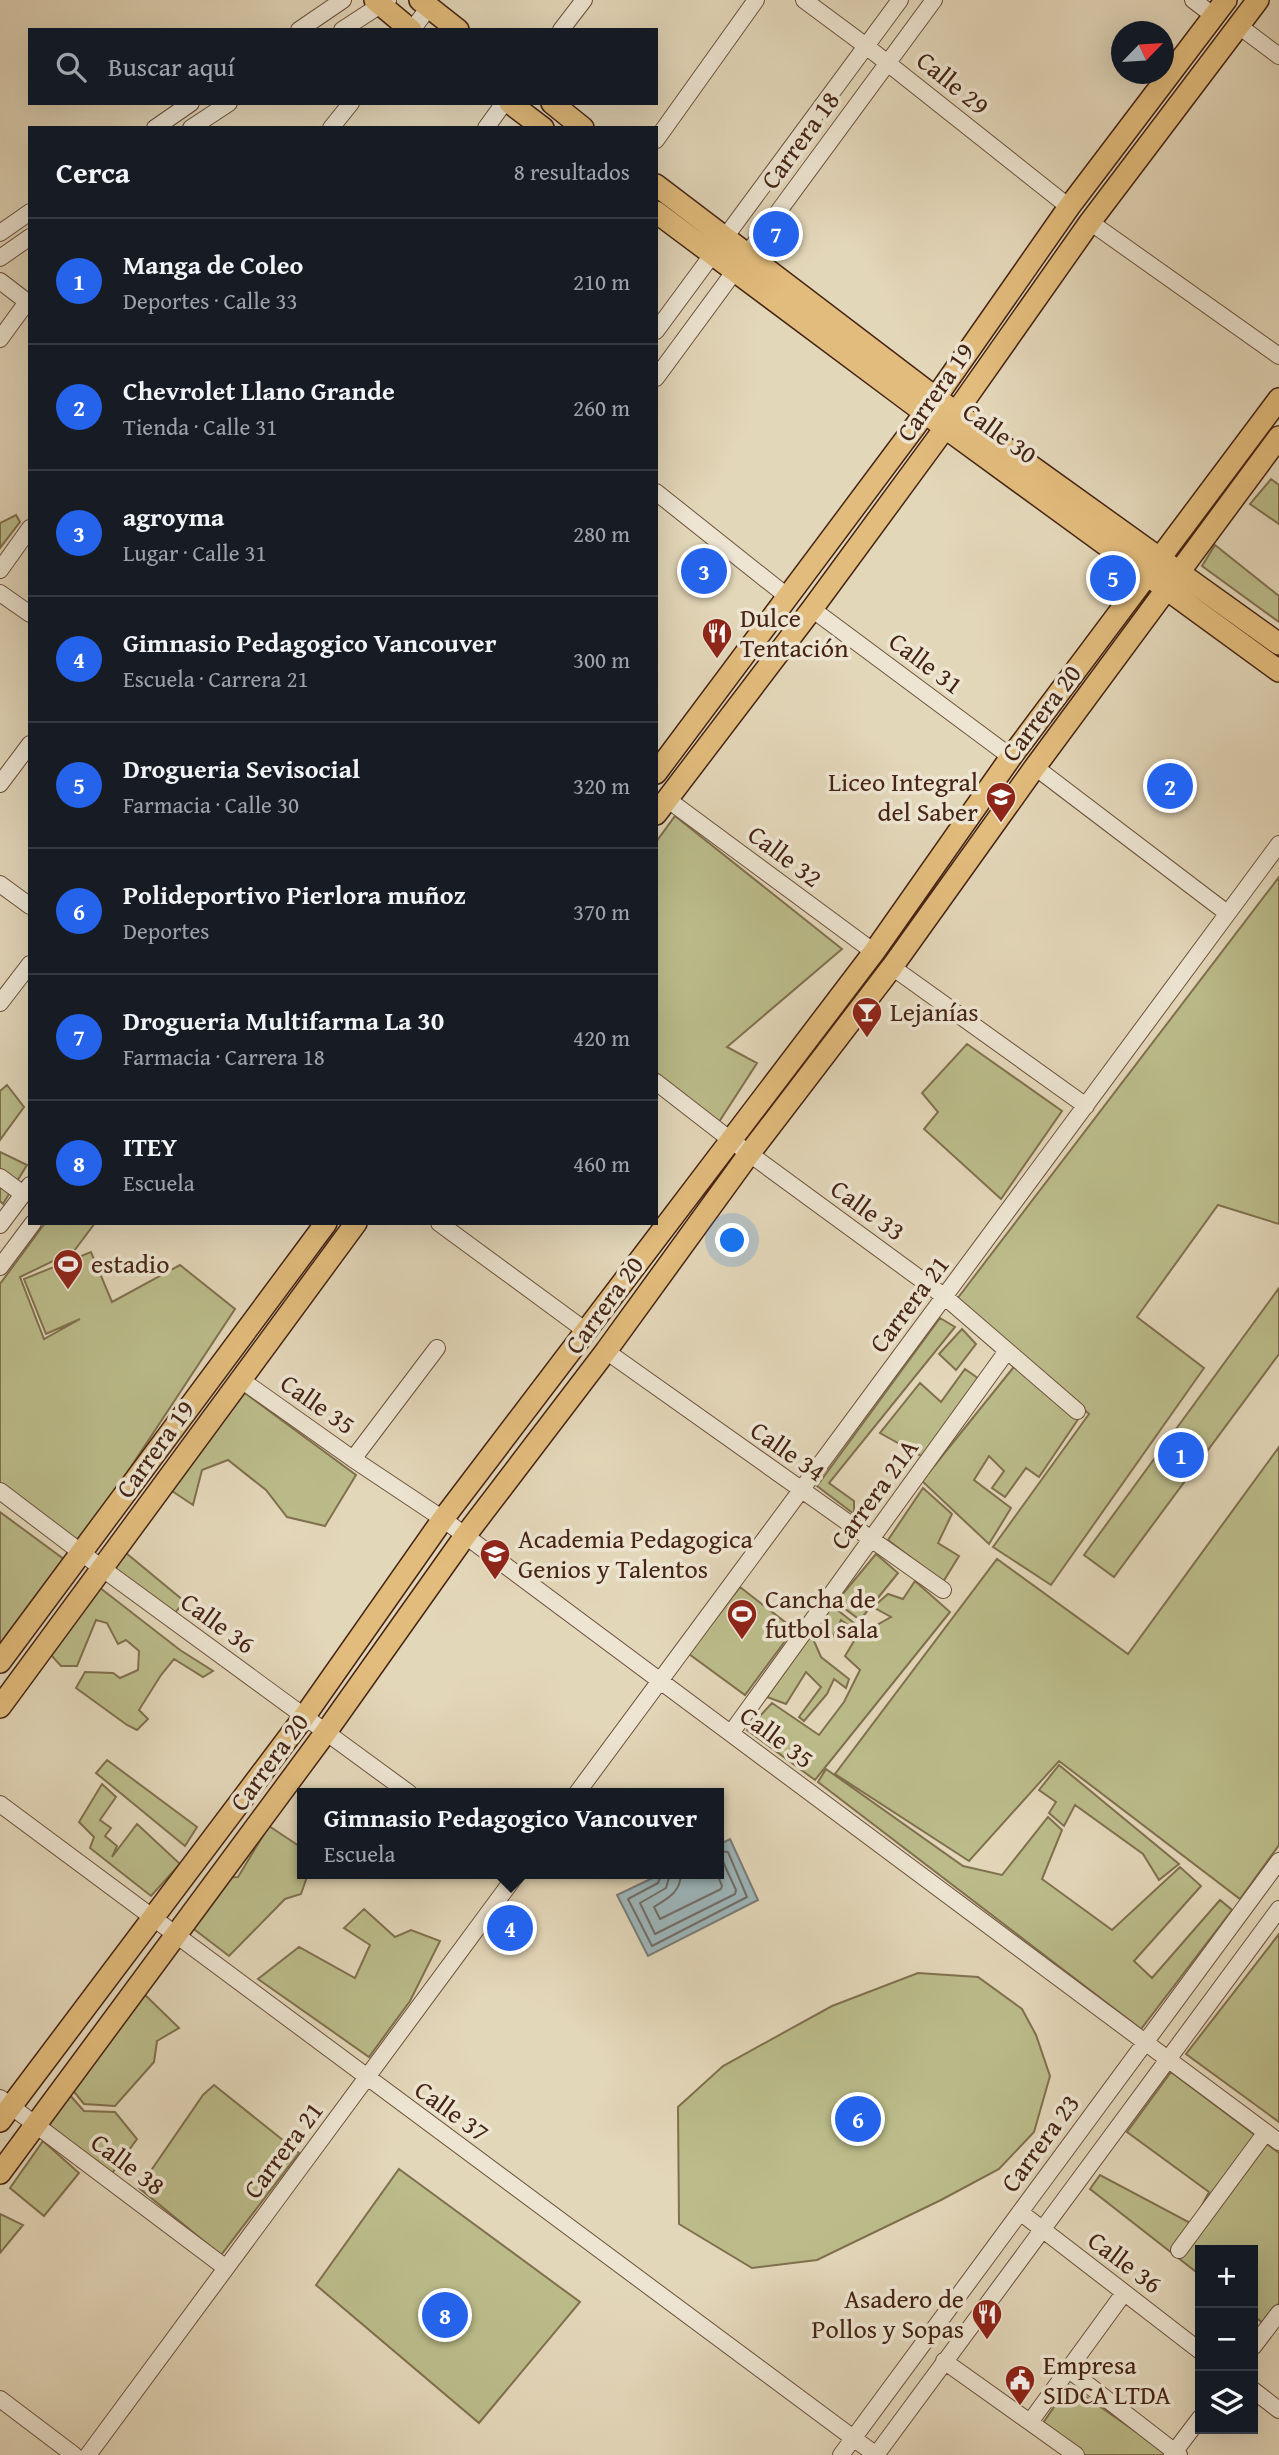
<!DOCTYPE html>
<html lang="es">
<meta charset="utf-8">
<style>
:root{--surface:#171b24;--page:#242831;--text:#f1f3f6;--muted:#9ea1a6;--line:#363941;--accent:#2563eb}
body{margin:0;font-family:"Gentium Book Plus",serif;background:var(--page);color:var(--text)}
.controls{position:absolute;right:21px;bottom:21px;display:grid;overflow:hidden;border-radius:0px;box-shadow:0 7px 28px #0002}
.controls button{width:63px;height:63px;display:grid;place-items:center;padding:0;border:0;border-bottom:2px solid var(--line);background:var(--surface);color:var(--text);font:35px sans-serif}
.compass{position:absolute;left:1111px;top:21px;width:63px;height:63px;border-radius:50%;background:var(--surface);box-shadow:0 7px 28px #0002;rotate:65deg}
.you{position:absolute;left:733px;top:1241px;width:24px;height:24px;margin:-18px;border:5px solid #fff;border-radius:50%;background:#1a73e8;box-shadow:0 0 0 10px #1a73e833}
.badge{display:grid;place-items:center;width:46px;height:46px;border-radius:50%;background:var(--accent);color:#fff;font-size:23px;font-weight:700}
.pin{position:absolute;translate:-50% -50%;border:4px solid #fff;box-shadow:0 2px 7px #0006}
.popup{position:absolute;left:297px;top:1788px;width:427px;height:91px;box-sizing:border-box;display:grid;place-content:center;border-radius:0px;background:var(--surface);filter:drop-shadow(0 2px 5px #0005);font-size:23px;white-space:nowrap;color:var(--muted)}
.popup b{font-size:26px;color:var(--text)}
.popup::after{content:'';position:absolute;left:50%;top:100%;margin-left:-14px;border:14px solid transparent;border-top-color:var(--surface)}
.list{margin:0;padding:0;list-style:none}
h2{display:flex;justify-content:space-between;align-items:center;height:91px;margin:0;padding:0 28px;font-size:30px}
h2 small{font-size:23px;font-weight:400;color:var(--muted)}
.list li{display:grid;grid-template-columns:46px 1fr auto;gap:21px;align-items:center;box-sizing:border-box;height:126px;padding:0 28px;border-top:2px solid var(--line)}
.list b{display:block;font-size:26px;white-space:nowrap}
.list p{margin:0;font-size:23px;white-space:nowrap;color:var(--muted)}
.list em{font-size:23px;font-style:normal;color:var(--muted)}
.icon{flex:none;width:38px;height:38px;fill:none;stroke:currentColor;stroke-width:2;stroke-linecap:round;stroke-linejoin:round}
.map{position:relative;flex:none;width:1279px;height:2455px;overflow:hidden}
.search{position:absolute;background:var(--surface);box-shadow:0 7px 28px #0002;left:28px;top:28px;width:630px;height:77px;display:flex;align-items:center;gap:18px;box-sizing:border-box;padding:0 24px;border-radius:0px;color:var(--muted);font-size:26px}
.panel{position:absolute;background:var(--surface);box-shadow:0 7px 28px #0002;left:28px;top:126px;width:630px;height:1099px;border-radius:0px}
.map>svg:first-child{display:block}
.green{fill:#bbbc8a;stroke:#80704e;stroke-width:2}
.water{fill:#9cb6bb;stroke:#7a7c78;stroke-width:2}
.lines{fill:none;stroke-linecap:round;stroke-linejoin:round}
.shore{stroke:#716d67;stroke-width:2}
.minor-casing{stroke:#6d513c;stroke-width:18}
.major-casing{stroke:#462413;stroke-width:24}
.minor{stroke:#ede5d2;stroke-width:16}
.major{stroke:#e2bc7c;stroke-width:21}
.labels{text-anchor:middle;stroke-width:7;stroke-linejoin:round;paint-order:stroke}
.street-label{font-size:26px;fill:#462413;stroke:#ede5d2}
.poi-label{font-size:26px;fill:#462413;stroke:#ede5d2;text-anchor:start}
</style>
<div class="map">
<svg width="1279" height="2455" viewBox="0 0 1279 2455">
<rect width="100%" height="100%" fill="#e3d7b9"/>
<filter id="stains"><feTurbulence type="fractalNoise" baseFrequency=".00286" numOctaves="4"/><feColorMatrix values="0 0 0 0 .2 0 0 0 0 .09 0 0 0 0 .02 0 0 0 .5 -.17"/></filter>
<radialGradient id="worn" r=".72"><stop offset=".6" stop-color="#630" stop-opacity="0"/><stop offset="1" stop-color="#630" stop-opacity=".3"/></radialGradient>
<path class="green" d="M1271,479L1279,485V524L1250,504Z
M16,515L20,522L0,548V523Z
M1215,545L1279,596V622L1202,566Z
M675,816L842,949L727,1047L757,1063L717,1125L656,1072V842Z
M1279,877V1224L1218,1205L1137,1317L1204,1368L1051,1585L993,1547L1089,1414L957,1299Z
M967,1044L1062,1111L1001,1199L924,1129L938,1112L922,1093Z
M7,1085L24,1107L0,1140V1091Z
M0,1152L27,1165L3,1204L0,1201Z
M45,1223H95L74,1251L20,1277L44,1339L80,1319L46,1334L24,1279L91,1252L112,1302L180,1265L235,1309L80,1544L0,1484V1284Z
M1279,1288V1354L1114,1577L1084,1555Z
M940,1318L955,1327L829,1483L854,1501V1514L817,1486Z
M962,1329L976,1344L956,1370L939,1354Z
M1017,1363L1081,1415L1039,1477L1026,1468L1005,1497L992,1488L1004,1471L989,1456L974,1480L1011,1508L989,1544L922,1481Z
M965,1369L979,1379L923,1457L880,1433L920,1383L941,1402Z
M242,1391L356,1475L325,1526L287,1517L266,1490L228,1460L202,1470L193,1505L172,1491Z
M1279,1447V1845L1240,1899L1059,1761L969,1861L835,1774L997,1559L1128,1654Z
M923,1488L952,1514L938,1543L959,1556L943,1582L888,1540Z
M0,1512L65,1560L0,1648Z
M126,1553L184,1601L172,1617L113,1570Z
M876,1554L898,1573L860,1620L836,1602Z
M915,1581L950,1612L815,1780L747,1730L772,1703L819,1735L844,1702L860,1670L845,1656L857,1636L891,1617L873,1607L888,1594L903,1599Z
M95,1584L180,1650L213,1671L203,1677L174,1659L161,1675L139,1710L148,1719L137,1730L127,1725L76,1688L85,1672L113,1673L120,1678L138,1670L139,1651L126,1640L118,1644L107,1623L96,1620L77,1666H61L50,1654Z
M740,1587L794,1629L745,1695L689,1654Z
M831,1605L863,1630L856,1631L841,1620L833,1637L820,1629L814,1641L821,1657L849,1679L846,1688L834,1679L827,1694L804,1721L799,1717L821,1687L806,1672L786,1704L767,1697Z
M107,1760L197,1827L185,1846L96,1773Z
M1059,1765L1179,1864L1159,1880L1143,1854L1075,1805L1064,1826L1049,1813L1056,1802L1039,1790Z
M826,1769L963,1866L1002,1875L1048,1817L1062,1830L1042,1879L1112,1930L1180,1867L1201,1886L1134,1961L1152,1978L1220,1900L1232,1910L1141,2029L818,1782Z
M102,1784L116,1797L100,1820L111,1828L105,1836L117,1846L112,1857L137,1824L180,1864L151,1896L90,1848L94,1837L79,1822Z
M269,1826L302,1848V1874H308L301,1894L285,1899L229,1956L186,1923L217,1878L238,1877Z
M364,1909L395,1937L411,1930L440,1941L410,2001L369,2057L258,1979L299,1947L355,1978L370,1945L344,1928Z
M1279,1934V2122L1186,2054Z
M918,1973L978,1977L1022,2009L1036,2035L1050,2076L1034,2132L999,2169L941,2200L817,2260L752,2268L679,2224L678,2107L723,2066L832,2006Z
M137,1987L179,2028L157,2041L154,2062L115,2106L84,2104L70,2087Z
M1171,2072L1279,2153V2303L1264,2324L1253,2315V2250H1200V2275L1090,2189L1100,2175L1192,2224L1209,2192L1127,2132Z
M214,2085L299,2153L221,2255L139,2188L203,2095Z
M68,2093L84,2111L115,2112L137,2139L110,2176L46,2122Z
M43,2141L79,2173L44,2216L10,2188Z
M399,2169L580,2302L479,2423L316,2285Z
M0,2214L23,2225L0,2253Z
M1069,2385L1165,2452L1163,2455H1082L1041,2426Z"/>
<path class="water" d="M730,1839L758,1900L648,1956L617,1895L661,1874H718V1845Z"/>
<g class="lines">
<path class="shore" d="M662,1874L658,1883L628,1899L652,1946L747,1897L728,1852L718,1851
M670,1874L666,1888L640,1903L655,1934L735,1894L736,1890L723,1862L718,1860
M681,1874C680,1893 668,1898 654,1907L660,1919L721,1889L722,1886L717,1874"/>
<g class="minor-casing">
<path id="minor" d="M804,0L866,46L1069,207
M1193,0L1214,16
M1239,26L1279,56
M299,30L343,0
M342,30L388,0
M412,30L429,7
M561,30L584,0
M155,128L191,103
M191,128L229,103
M331,128L351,103
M486,128L504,103
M656,140L756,0
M1090,222L1279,356
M0,233L30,212
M0,258L30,237
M0,281L30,304
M656,331L900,0
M0,339L27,302
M656,378L934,0
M656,492L788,597
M0,570L30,528
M0,593L30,614
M812,609L1011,757
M1035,767L1227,913
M0,784L30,744
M667,799L874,952
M0,884L30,906
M892,967L1086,1106
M0,1003L30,964
M656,1082L732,1141L945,1297L1077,1411
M0,1177L23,1194
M439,1223L586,1331
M0,1225L30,1185
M0,1267L33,1223
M606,1351L943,1590
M240,1379L353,1459L443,1519L1279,2142
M353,1459L437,1348
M0,1491L103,1569L409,1793
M731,1733L1007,1351
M577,1793L1279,844
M0,1804L876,2455L1279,1909
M0,2098L226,2268
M1020,2212L1200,2351
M1179,2250L1266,2132
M1253,2347L1279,2313
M944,2361L1076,2455
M1069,2370L1179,2455
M1253,2390L1279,2410
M0,2399L74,2455
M1030,2422L1124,2293
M88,2455L517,1874
M841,2455L1279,1861
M1172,2455L1200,2418"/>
</g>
<g class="major-casing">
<path id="major" d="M375,0L411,30
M420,0L458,30
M510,103L543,128
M552,103L583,128
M656,185L936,398L1279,644
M656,212L925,413L1279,671
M656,773L925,413L1069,207L1226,0
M656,814L812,609L945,428L1090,222L1258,0
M0,1662L326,1223
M0,1707L356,1223
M0,2121L304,1717L443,1519L874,952L1011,757L1279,399
M0,2173L326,1732L465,1536L606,1351L749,1154L892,967L1035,767L1279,437"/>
</g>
<use href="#minor" class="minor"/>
<use href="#major" class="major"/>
</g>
<defs>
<g id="restaurant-pin" transform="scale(1.575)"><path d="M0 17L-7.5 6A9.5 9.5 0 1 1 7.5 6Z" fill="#8f2418" stroke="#ede5d2"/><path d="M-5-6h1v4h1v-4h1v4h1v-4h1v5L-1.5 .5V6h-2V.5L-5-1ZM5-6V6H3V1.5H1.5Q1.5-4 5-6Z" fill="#fff"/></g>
<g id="school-pin" transform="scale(1.575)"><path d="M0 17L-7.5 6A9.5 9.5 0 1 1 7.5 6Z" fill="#8f2418" stroke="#ede5d2"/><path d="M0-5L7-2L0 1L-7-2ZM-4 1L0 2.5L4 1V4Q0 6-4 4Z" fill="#fff"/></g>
<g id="bar-pin" transform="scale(1.575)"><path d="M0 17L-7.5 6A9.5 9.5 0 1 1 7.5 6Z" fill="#8f2418" stroke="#ede5d2"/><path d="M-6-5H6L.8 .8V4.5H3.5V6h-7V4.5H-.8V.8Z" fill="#fff"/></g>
<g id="stadium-pin" transform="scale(1.575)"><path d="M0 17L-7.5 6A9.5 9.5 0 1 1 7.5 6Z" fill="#8f2418" stroke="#ede5d2"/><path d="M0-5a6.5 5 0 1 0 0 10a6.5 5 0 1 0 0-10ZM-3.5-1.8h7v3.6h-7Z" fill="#fff"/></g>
<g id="civic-pin" transform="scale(1.575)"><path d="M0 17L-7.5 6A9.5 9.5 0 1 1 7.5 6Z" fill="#8f2418" stroke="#ede5d2"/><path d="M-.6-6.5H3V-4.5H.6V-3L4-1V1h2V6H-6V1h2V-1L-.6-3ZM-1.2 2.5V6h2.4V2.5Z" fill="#fff"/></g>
</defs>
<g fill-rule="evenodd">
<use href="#restaurant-pin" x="717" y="633"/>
<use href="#school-pin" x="1001" y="797"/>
<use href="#bar-pin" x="867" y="1012"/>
<use href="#stadium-pin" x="68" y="1264"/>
<use href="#school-pin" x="495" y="1554"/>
<use href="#stadium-pin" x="742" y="1614"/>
<use href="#restaurant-pin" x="987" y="2314"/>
<use href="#civic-pin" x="1020" y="2380"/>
</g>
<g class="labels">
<g class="street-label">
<text transform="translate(953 83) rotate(39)" y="9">Calle 29</text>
<text transform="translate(800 140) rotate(-54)" y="9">Carrera 18</text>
<text transform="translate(935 392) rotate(-55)" y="9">Carrera 19</text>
<text transform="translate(1000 433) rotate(36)" y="9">Calle 30</text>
<text transform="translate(926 663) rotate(37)" y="9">Calle 31</text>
<text transform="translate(1041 713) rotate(-53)" y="9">Carrera 20</text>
<text transform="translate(785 856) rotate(37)" y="9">Calle 32</text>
<text transform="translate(868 1210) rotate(36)" y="9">Calle 33</text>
<text transform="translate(909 1304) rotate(-53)" y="9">Carrera 21</text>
<text transform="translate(604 1305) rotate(-54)" y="9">Carrera 20</text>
<text transform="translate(318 1404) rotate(35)" y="9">Calle 35</text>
<text transform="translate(155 1449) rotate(-54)" y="9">Carrera 19</text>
<text transform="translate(788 1451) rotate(35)" y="9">Calle 34</text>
<text transform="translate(874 1494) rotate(-54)" y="9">Carrera 21A</text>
<text transform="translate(218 1623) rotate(36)" y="9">Calle 36</text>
<text transform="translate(777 1737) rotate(37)" y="9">Calle 35</text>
<text transform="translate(269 1762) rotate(-54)" y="9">Carrera 20</text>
<text transform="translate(452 2111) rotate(36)" y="9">Calle 37</text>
<text transform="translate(1040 2143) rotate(-54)" y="9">Carrera 23</text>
<text transform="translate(283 2150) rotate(-53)" y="9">Carrera 21</text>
<text transform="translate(128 2164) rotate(37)" y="9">Calle 38</text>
<text transform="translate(1125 2262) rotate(37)" y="9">Calle 36</text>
</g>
<g class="poi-label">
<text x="740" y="627">Dulce<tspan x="740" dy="30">Tentación</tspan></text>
<text x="978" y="791" text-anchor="end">Liceo Integral<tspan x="978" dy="30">del Saber</tspan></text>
<text x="890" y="1021">Lejanías</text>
<text x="91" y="1273">estadio</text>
<text x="518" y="1548">Academia Pedagogica<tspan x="518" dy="30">Genios y Talentos</tspan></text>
<text x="765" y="1608">Cancha de<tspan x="765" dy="30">futbol sala</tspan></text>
<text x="964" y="2308" text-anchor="end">Asadero de<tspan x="964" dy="30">Pollos y Sopas</tspan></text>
<text x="1043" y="2374">Empresa<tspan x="1043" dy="30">SIDCA LTDA</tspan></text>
</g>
</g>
<rect width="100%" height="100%" filter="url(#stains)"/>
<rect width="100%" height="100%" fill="url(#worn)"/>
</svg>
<div class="controls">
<button>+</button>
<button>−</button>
<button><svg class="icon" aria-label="layers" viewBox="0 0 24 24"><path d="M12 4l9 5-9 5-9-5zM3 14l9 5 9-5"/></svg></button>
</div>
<svg class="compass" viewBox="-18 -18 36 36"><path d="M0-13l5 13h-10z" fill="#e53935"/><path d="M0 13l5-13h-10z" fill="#9ea1a6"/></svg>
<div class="you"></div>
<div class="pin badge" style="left:1181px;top:1455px">1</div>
<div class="pin badge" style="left:1170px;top:786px">2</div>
<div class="pin badge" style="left:704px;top:571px">3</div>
<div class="pin badge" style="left:510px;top:1928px">4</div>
<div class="popup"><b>Gimnasio Pedagogico Vancouver</b>Escuela</div>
<div class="pin badge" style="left:1113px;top:578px">5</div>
<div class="pin badge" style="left:858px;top:2119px">6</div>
<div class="pin badge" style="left:776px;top:234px">7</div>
<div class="pin badge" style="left:445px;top:2315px">8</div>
<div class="search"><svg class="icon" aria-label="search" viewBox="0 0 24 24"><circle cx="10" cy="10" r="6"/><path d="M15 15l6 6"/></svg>Buscar aquí</div>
<section class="panel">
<h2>Cerca<small>8 resultados</small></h2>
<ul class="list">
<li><span class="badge">1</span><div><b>Manga de Coleo</b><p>Deportes · Calle 33</p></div><em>210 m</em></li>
<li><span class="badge">2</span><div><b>Chevrolet Llano Grande</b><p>Tienda · Calle 31</p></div><em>260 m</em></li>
<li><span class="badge">3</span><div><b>agroyma</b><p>Lugar · Calle 31</p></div><em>280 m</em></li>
<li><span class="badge">4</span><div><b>Gimnasio Pedagogico Vancouver</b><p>Escuela · Carrera 21</p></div><em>300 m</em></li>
<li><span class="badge">5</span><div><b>Drogueria Sevisocial</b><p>Farmacia · Calle 30</p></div><em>320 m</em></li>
<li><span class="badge">6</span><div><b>Polideportivo Pierlora muñoz</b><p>Deportes</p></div><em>370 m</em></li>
<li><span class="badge">7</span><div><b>Drogueria Multifarma La 30</b><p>Farmacia · Carrera 18</p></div><em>420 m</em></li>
<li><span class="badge">8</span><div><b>ITEY</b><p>Escuela</p></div><em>460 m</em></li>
</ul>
</section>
</div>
